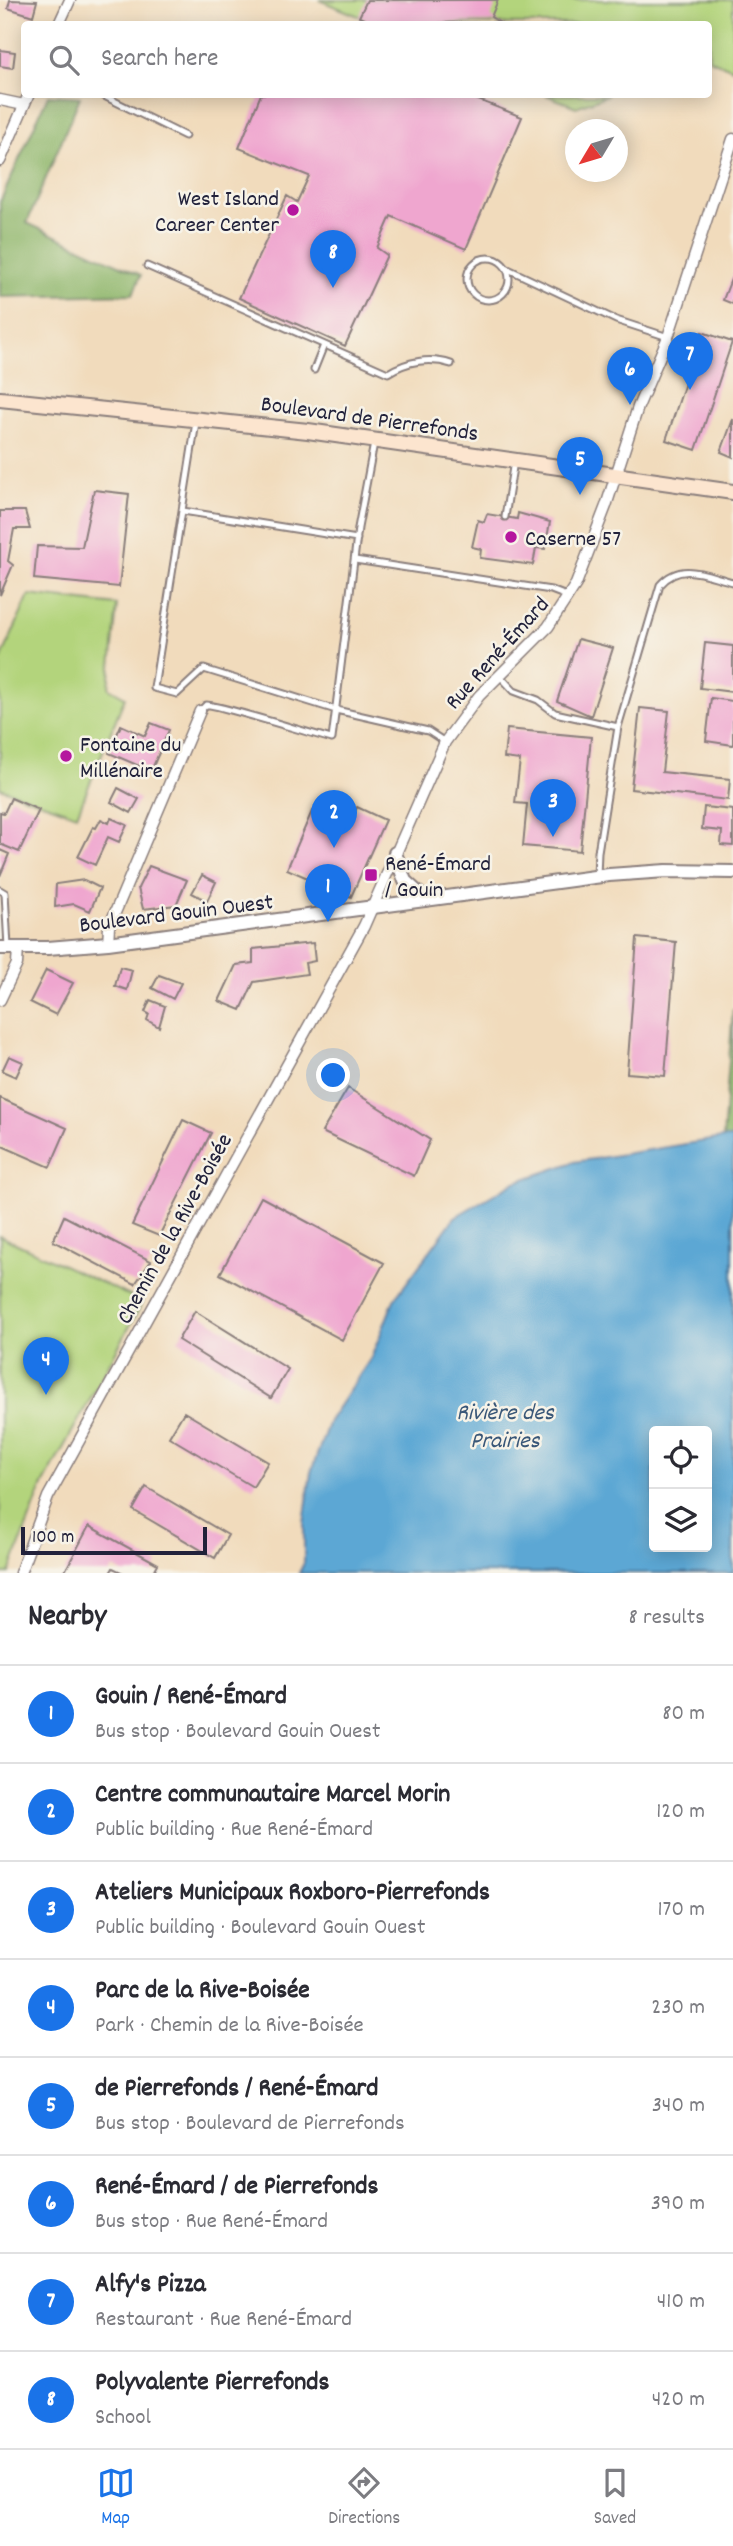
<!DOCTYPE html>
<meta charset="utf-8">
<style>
:root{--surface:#fff;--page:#f2f2f3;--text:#2b2b33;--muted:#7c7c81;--line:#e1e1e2;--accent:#1a73e8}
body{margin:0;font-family:Dekko,sans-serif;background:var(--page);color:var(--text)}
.controls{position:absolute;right:21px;bottom:21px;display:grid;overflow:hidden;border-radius:7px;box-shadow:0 4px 18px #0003}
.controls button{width:63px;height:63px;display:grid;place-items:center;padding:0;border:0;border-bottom:2px solid var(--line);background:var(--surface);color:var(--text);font:35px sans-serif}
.compass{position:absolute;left:565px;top:119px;width:63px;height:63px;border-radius:50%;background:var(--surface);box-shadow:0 4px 18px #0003;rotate:232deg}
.scale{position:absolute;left:21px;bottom:18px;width:186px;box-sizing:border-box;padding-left:7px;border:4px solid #22223b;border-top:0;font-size:19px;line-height:24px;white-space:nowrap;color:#22223b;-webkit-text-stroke:5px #f7f3e8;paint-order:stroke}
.you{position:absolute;left:334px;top:1076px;width:24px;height:24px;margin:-18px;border:5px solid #fff;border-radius:50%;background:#1a73e8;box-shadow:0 0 0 10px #1a73e833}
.badge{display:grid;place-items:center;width:46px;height:46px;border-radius:50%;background:var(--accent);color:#fff;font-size:23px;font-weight:700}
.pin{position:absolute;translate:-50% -58px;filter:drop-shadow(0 2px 4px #0008)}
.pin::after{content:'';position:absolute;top:37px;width:24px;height:21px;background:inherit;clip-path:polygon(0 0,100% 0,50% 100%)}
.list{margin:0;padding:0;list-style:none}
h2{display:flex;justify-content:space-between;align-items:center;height:91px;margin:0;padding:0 28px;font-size:30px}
h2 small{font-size:23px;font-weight:400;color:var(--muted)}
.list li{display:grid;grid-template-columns:46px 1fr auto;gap:21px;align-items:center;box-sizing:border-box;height:98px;padding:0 28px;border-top:2px solid var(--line)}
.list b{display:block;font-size:26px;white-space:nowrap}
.list p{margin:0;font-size:23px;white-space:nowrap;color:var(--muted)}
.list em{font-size:23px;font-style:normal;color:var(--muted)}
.icon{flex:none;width:38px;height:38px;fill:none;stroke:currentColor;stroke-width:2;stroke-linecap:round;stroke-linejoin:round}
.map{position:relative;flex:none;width:733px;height:1573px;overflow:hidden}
.search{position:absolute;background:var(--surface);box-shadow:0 4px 18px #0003;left:21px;right:21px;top:21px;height:77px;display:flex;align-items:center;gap:18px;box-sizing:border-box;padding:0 24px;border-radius:7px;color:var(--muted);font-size:26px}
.sheet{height:875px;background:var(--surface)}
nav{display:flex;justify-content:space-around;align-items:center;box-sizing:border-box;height:98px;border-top:2px solid var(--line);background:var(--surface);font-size:19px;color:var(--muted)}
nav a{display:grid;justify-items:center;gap:4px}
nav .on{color:var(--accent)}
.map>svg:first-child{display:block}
.green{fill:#b3d47b;stroke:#6a7b5b;stroke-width:2}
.forest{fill:#8eb66b;stroke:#586c53;stroke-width:2}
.water{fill:#5ca7d4;stroke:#3f6488;stroke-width:2;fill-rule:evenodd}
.building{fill:#efa6cf}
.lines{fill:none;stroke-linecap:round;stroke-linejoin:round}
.service-casing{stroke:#8a7e7c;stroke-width:9}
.minor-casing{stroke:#8a7e7c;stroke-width:13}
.tertiary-casing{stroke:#8a7e7c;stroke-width:16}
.secondary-casing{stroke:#8a7e7c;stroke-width:18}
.service{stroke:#fff;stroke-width:5}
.minor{stroke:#fff;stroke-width:10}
.tertiary{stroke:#fff;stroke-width:12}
.secondary{stroke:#fce5cf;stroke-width:14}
.poi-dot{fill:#b5179e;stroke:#f7f3e8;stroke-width:2.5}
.labels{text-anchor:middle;stroke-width:5;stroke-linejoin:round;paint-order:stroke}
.poi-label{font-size:23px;fill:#22223b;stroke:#f7f3e8;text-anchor:start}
.street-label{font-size:23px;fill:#22223b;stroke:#f7f3e8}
.water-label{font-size:24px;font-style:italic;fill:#395778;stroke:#f7f3e8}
</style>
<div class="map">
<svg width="733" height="1573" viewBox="0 0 733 1573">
<rect width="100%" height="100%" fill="#f7f3e8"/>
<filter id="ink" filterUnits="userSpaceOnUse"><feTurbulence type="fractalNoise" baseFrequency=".0143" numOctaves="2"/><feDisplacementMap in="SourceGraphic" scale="14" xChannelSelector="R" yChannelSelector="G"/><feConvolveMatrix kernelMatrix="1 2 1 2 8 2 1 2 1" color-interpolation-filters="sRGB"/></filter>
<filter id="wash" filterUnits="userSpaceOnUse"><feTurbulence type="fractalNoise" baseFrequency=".00686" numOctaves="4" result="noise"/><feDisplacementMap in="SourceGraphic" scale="28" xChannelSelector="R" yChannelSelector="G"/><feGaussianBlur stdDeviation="1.57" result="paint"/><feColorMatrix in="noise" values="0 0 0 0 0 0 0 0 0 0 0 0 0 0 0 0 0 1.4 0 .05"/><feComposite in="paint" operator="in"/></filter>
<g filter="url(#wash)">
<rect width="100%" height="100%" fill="#f1dbbc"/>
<path class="green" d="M319,0H733V69L709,59L708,24H378Z
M546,95H608L576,107Z
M29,595L117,605L109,688L125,697L77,815L0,788V662Z
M0,1236L143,1302L42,1487L9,1573H0Z"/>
<path class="forest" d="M48,95L80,97L27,223L141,275L133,294L0,297V202Z
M733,1009V1138H723Z"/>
<path class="water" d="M723,1138H733V1573H299L304,1563V1523L311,1472L329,1421L371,1358L394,1300L455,1217L513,1183L574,1162ZM654,1431H707V1547H654Z"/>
<g id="blocks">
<path class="building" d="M10,0L37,1L33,16L8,8Z
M367,0H498L491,17L499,22L376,24L359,17Z
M0,50L15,52L13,68L0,66Z
M261,94H463L522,117L466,249L391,216L377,248L387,255L345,346L239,298L287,196L297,202L309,176L239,148Z
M733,274V304L723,300Z
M702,332L732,342L696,450L666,440Z
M733,419V457L721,452Z
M94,490L129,494L119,587L34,579L37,546L82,547Z
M0,511H25L30,529H14L8,561L13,565L0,595Z
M518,513L550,522L545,549L536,548L533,565L480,558L481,549L472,547L478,520L484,522L487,514L517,519Z
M578,639L613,648L591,716L557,701Z
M705,643L733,646V692L700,688Z
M711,698L733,701V745L706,741Z
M640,708L669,711L662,772L730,779L728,800L631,789Z
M151,723L169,730L151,771L109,753L121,725L145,736Z
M507,729L591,737L580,851L523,846L527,804L515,803L520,760L504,758Z
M118,788L139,799L131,813L111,802Z
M11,798L39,810L19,852L0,844V812L4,813Z
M357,807L385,820L351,897L287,869L312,811L348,827Z
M704,807L733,810V846L721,845L722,831L702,829Z
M111,818L127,825L119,842L108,837L95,865L78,857L93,827L96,828L101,819L109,823Z
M0,850L9,854L0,876Z
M149,866L187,880L176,905L143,909L138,888Z
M202,875L216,882L207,901L192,893Z
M84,880L100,888L90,911L74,904L55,907L56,884Z
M637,938L676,942L665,1076L627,1073Z
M313,943L315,961L305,963L307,974L254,982L241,1010L219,1001L236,965L253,963V949Z
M120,967L132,970L127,990L115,986Z
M46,970L73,983L56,1015L30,1002Z
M159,975L181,983L173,999L152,988Z
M150,1000L165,1006L159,1027L147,1020L149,1014L145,1012Z
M9,1056L23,1062L16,1077L2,1071Z
M348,1088L430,1140L414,1176L322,1132Z
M0,1098L67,1128L50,1167L0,1145Z
M183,1120L211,1133L159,1236L132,1225Z
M261,1197L384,1263L342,1340L220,1274Z
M64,1216L151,1261L135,1284L53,1241Z
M195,1311L288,1369L271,1398L178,1340Z
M184,1412L268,1462L253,1487L169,1437Z
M146,1487L228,1535L215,1558L133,1510Z
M89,1526L158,1564L153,1573H123L113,1568L110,1573H64Z"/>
</g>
</g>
<g filter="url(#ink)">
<use href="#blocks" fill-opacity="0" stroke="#8a7e7c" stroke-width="2"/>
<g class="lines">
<g class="service-casing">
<path id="service" d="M100,94L185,136
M467 279a21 21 0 1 1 42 0a21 21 0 1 1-42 0Z
M147,266L388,373C407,361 430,357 451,364
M506,268L616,320L668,337
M314,370L324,345
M196,422L154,688L177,694L204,669L336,710L428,731L445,742
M183,511L357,539
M505,517L514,461
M355,560L551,590L569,597
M500,676L514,691L538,700L555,713L618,727
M200,711L206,705C213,703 315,735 332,739L358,528L374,443
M597,876L598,852L618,727L660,585C681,561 705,575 733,582
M0,890L5,893L8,947"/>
</g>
<g class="minor-casing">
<path id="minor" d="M59,24L70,0
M0,100L24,105
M0,161L29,94
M108,943L109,927L200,711
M0,1000L17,964L18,948
M20,1573L48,1497L364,926L445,742L479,696L548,627L576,584L606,506L638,407L668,337L733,139"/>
</g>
<g class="tertiary-casing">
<path id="tertiary" d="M395,853L405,881L426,900
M0,948H48L108,943L609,875L666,871L733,872"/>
</g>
<g class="secondary-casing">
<path id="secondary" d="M0,399L308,431L733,492"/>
</g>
<use href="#service" class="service"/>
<use href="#minor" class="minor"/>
<use href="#tertiary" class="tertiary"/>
<use href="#secondary" class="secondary"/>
</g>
</g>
<g class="poi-dot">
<circle cx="293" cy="210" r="7"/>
<circle cx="511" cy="537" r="7"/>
<circle cx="66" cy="756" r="7"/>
<rect x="364" y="868" width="14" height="14" rx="3.5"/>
</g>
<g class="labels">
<g class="poi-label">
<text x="279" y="205" text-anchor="end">West Island<tspan x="279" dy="26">Career Center</tspan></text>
<text x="525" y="545">Caserne 57</text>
<text x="80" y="751">Fontaine du<tspan x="80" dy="26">Millénaire</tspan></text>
<text x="385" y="870">René-Émard<tspan x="385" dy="26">/ Gouin</tspan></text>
</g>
<g class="street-label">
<text transform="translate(370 417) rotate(8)" y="8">Boulevard de Pierrefonds</text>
<text transform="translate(496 652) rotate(-48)" y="8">Rue René-Émard</text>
<text transform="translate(176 912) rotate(-7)" y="8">Boulevard Gouin Ouest</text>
<text transform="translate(173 1228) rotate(-61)" y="8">Chemin de la Rive-Boisée</text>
</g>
<g class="water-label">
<text x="505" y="1419">Rivière des<tspan x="505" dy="28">Prairies</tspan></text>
</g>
</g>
</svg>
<div class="controls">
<button><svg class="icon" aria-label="locate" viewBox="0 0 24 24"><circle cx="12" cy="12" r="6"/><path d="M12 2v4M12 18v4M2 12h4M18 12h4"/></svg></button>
<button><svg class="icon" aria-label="layers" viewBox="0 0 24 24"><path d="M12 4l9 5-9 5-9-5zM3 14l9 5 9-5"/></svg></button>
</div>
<svg class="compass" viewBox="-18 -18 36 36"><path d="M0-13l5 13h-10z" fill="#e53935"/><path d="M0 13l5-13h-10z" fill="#7c7c81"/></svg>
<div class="scale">100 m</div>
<div class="you"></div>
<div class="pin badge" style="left:328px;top:922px">1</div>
<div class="pin badge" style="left:334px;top:848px">2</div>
<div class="pin badge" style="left:553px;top:837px">3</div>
<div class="pin badge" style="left:46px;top:1395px">4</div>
<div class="pin badge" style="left:580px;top:495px">5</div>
<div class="pin badge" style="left:630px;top:405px">6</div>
<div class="pin badge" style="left:690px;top:390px">7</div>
<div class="pin badge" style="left:333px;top:288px">8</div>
<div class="search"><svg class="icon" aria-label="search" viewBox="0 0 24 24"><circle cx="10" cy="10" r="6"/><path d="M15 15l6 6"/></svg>Search here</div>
</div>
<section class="sheet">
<h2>Nearby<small>8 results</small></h2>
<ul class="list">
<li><span class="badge">1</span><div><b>Gouin / René-Émard</b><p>Bus stop · Boulevard Gouin Ouest</p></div><em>80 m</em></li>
<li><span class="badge">2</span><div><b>Centre communautaire Marcel Morin</b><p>Public building · Rue René-Émard</p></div><em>120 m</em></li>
<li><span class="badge">3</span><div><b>Ateliers Municipaux Roxboro-Pierrefonds</b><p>Public building · Boulevard Gouin Ouest</p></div><em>170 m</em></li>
<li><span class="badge">4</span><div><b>Parc de la Rive-Boisée</b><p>Park · Chemin de la Rive-Boisée</p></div><em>230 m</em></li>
<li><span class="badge">5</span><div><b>de Pierrefonds / René-Émard</b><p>Bus stop · Boulevard de Pierrefonds</p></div><em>340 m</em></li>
<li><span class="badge">6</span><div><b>René-Émard / de Pierrefonds</b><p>Bus stop · Rue René-Émard</p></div><em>390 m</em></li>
<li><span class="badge">7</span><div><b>Alfy's Pizza</b><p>Restaurant · Rue René-Émard</p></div><em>410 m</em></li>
<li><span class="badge">8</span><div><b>Polyvalente Pierrefonds</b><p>School</p></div><em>420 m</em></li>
</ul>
</section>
<nav>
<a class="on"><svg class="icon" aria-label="map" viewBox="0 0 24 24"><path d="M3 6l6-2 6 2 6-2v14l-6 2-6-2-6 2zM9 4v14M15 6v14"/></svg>Map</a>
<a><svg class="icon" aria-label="directions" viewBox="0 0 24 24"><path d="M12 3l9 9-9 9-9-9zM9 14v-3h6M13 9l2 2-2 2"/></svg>Directions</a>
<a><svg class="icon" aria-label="saved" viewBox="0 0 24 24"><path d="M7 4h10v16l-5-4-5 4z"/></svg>Saved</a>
</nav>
